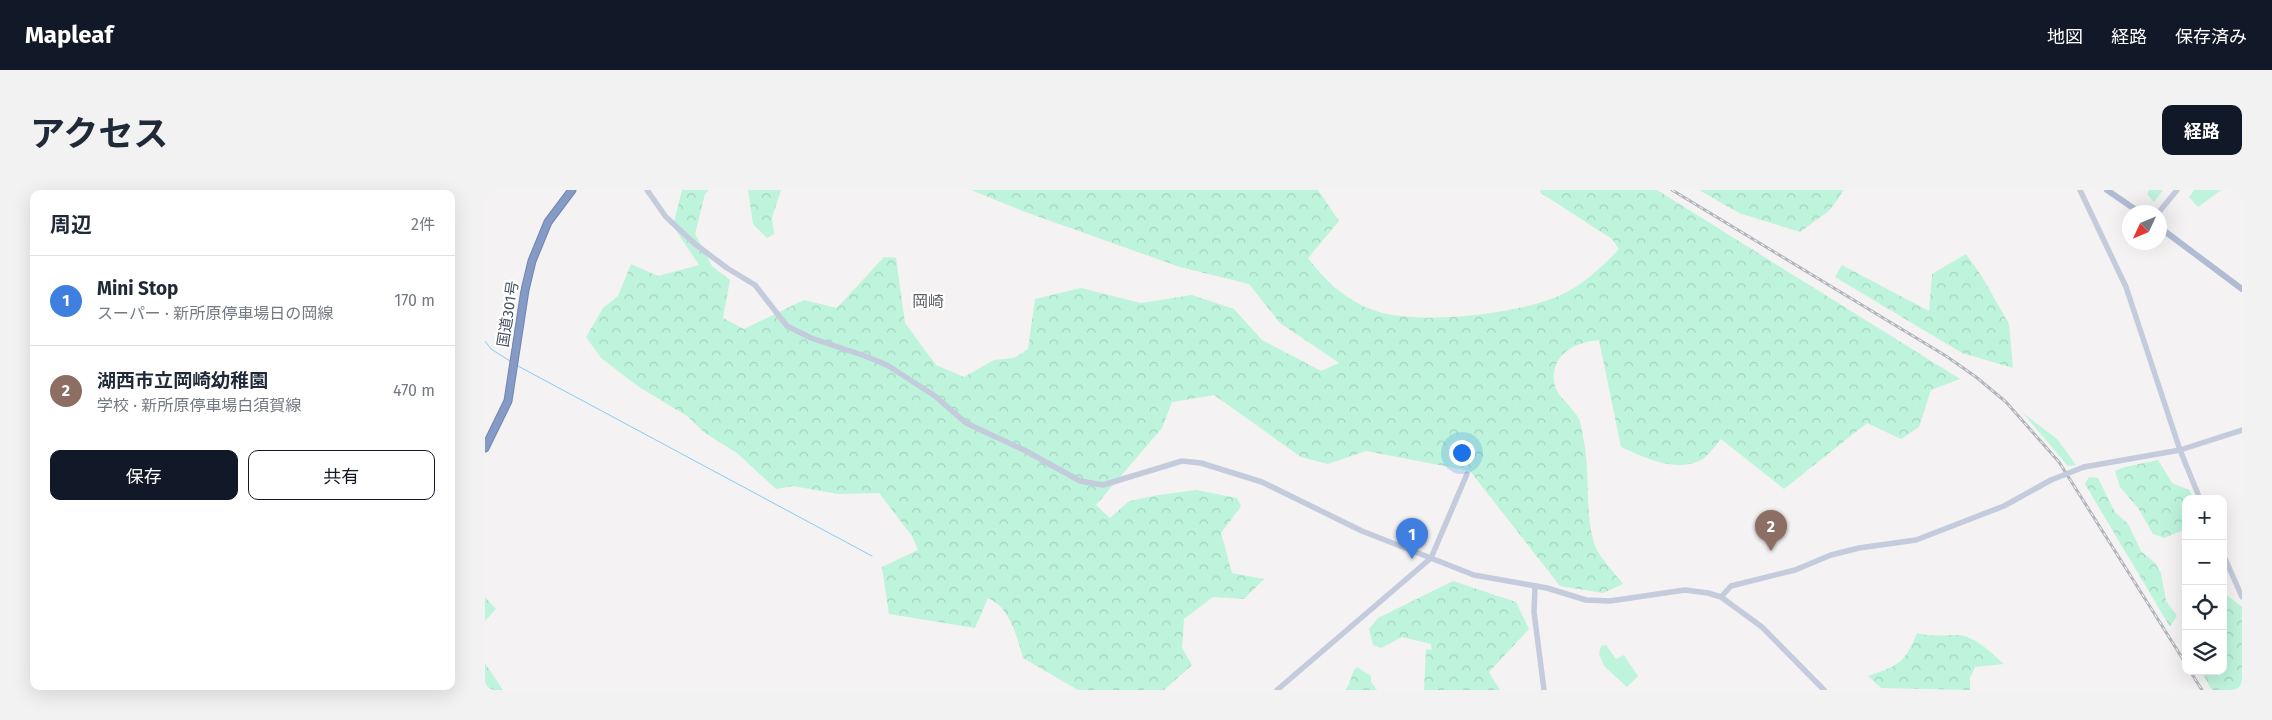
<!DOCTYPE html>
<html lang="ja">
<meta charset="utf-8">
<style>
:root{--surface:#fff;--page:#f2f2f3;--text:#1f2937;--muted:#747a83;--line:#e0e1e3;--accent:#111827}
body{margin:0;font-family:"Fira Sans","Noto Sans JP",sans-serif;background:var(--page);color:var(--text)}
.controls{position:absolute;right:15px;bottom:15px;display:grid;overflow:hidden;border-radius:10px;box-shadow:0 5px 20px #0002}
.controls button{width:45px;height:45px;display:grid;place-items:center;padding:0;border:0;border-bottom:1px solid var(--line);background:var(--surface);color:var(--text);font:25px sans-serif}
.compass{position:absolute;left:1637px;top:15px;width:45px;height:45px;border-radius:50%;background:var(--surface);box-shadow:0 5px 20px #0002;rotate:226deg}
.you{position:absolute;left:976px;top:262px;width:18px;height:18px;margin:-12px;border:4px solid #fff;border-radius:50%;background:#1a73e8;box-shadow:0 0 0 8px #1a73e833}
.badge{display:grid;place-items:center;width:32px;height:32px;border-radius:50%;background:var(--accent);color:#fff;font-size:16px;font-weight:700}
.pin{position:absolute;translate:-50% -41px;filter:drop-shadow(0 1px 2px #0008)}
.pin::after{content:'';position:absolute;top:26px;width:18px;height:15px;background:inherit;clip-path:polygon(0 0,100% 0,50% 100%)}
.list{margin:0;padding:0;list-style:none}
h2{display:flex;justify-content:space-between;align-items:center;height:65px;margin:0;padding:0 20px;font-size:21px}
h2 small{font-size:16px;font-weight:400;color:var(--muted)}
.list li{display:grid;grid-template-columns:32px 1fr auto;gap:15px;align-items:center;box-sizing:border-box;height:90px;padding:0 20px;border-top:1px solid var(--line)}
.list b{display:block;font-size:19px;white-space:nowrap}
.list p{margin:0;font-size:16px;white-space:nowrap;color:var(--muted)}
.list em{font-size:16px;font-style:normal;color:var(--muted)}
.actions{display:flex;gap:10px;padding:15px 20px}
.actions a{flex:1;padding:11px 0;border:1px solid var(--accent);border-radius:10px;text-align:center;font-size:18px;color:var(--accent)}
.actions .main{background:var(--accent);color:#fff}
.icon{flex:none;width:28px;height:28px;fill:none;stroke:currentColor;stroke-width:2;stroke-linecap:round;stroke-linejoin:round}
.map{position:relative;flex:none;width:1757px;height:500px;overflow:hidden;border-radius:10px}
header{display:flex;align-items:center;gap:30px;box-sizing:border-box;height:70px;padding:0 25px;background:var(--accent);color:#fff}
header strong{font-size:24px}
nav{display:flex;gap:28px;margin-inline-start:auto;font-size:18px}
.intro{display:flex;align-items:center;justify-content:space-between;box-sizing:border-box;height:120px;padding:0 30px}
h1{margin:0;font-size:35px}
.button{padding:12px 22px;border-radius:10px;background:var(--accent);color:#fff;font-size:18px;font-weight:700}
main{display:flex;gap:30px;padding:0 30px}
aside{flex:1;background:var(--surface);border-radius:10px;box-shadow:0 5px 20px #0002}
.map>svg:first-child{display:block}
.grass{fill:#bef4db}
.forest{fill:url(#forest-crowns)}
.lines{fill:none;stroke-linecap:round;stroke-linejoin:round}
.stream{stroke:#87cdf5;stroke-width:1}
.highway-casing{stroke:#7085b1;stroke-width:9}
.secondary{stroke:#c3cbdc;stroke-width:5.5}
.primary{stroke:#afbcd3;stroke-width:6}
.highway{stroke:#859ac5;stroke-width:7}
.rail-casing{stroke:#b3b5bd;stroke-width:3}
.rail{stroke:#fff;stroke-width:1;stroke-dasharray:4;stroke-linecap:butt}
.secondary-bridge{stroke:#c3cbdc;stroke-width:5.5}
.labels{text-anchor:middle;stroke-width:4.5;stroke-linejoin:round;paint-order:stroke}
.street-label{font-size:15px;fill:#475162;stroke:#fff}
.neighbourhood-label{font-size:16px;fill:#5d6068;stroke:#fff}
</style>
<header>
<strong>Mapleaf</strong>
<nav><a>地図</a><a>経路</a><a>保存済み</a></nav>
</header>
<div class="intro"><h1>アクセス</h1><a class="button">経路</a></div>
<main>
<aside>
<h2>周辺<small>2件</small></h2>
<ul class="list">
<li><span class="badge" style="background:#3f7fe0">1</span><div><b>Mini Stop</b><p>スーパー · 新所原停車場日の岡線</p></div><em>170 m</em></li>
<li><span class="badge" style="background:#8d6e63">2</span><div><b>湖西市立岡崎幼稚園</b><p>学校 · 新所原停車場白須賀線</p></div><em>470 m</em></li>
</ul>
<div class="actions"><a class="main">保存</a><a>共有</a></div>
</aside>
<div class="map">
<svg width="1757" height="500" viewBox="0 0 1757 500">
<defs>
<pattern id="forest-crowns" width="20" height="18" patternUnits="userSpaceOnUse" patternTransform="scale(1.25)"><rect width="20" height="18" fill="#bef4db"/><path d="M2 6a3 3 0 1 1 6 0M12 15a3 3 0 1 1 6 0" fill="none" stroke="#a5d3be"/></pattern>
</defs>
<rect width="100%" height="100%" fill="#f4f2f2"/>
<path class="grass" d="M1709,0H1736L1713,17L1704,7Z
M1538,223L1572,249L1591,275L1583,276Z
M1121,455L1131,469L1139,465L1153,486L1142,497L1119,476L1114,464L1116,456Z"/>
<path class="forest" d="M197,0H224L220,4L210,44L227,76L245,90L238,128L259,139L319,110L352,118L399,67L411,68L420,133L451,175L479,187L509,170L529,168L543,159L550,109L596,98L656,113L707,105L749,119L777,150L836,181L854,173L795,133L764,94L695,77L543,23L486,0H833L854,31L823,68C839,89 855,105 880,117C924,138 1034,125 1078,104C1099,94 1118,76 1134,59L1127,49L1056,3L1055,0H1172L1475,189L1446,200L1434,237L1416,249L1382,233L1299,299L1236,249C1230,256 1222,268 1214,271C1189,282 1160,268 1136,257L1114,150C1094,152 1072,160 1069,183C1066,205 1085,212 1094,229C1096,234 1097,241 1098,247C1106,282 1099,319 1109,353C1112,365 1130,383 1138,394L1118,403L1075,396L985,281L881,261L843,274L816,267L729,205L687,212L677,238L611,315L625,328L644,311L674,305L711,300L752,308L756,316L736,343L747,383L779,389L759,409L728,407L699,429L697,458L707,475L679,500H593L538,468C532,446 525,418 503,408L490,438L404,424L397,377L433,360L427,346L394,303L353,304L308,296L291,299L252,263L220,243L202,226L154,197L116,168L101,147L118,118L133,106L146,74L173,86L214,75L188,36Z
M263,0H296L287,28L289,44L282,48L268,34Z
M1214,0H1359L1345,20L1315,42L1254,23Z
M1664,0H1678L1669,12L1662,4Z
M1481,64L1496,85L1524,134L1528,178L1477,163L1350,87L1357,75L1444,121L1447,84Z
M1673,270L1687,293L1704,300L1710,309H1701V339L1679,348L1668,344L1653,318L1635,297L1630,281L1640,277Z
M1604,287L1613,288L1630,322L1643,334L1656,361L1670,373L1676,383L1681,411L1692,426L1685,437L1600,294Z
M968,391L1031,412L1044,439L1004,482L1015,500H939L941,459L947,460L946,454L917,447L896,458L888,455L884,439L893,428Z
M1738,402L1757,417V500H1727L1716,481H1738Z
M0,407L11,419L0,431Z
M1432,443C1447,447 1458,445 1472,445C1491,446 1506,463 1519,474L1490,477L1485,488V500L1396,498L1383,486C1413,476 1420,473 1432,443Z
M0,473L18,500H0Z
M872,477L886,486V492L892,500H860C867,493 865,483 872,477Z"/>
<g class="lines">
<path class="stream" d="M0,151L6,159L25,171
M33,176L387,366"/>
<g class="highway-casing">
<path id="highway" d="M0,258L23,211L40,100L47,71L63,32L87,0"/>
</g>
<path class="secondary" d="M162,0L181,27L210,54L242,78L270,95L302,136L326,148L380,166L402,175L450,206L481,233L541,261L595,291L618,295L697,271L716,273L777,292L877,341L989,385L1062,398L1101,410L1125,411L1200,400L1223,403L1236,407L1277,437L1339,500
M1595,0L1641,97L1695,260L1715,309
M1674,22L1692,0
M1599,277L1695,260L1757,240
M1738,364L1757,407
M1050,397L1049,422L1059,500
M1236,407L1246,396L1310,380L1346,365L1374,358L1431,350L1519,316L1566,290
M792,500L946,368L982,284"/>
<path class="primary" d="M1622,0L1654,22
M1674,37L1757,99"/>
<use href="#highway" class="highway"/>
<g class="rail-casing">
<path id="rail" d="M1187,0L1461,166L1491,187L1521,212L1574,272L1701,474
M1705,481L1717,500"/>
</g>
<use href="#rail" class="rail"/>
<path class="secondary-bridge" d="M1566,290L1599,277"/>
</g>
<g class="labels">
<g class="street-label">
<text transform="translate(23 124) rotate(-81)" y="5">国道301号</text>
</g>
<g class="neighbourhood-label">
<text x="443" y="117">岡崎</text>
</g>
</g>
</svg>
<div class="controls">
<button>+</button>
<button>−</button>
<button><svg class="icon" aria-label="locate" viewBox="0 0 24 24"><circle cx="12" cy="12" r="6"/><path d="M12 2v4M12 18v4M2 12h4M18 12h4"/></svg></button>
<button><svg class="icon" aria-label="layers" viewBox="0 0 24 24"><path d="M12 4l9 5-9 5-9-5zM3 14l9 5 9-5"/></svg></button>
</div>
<svg class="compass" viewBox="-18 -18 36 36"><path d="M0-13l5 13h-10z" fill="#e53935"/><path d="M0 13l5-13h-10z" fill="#747a83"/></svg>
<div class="you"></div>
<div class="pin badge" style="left:927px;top:369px;background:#3f7fe0">1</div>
<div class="pin badge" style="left:1286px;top:361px;background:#8d6e63">2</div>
</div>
</main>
